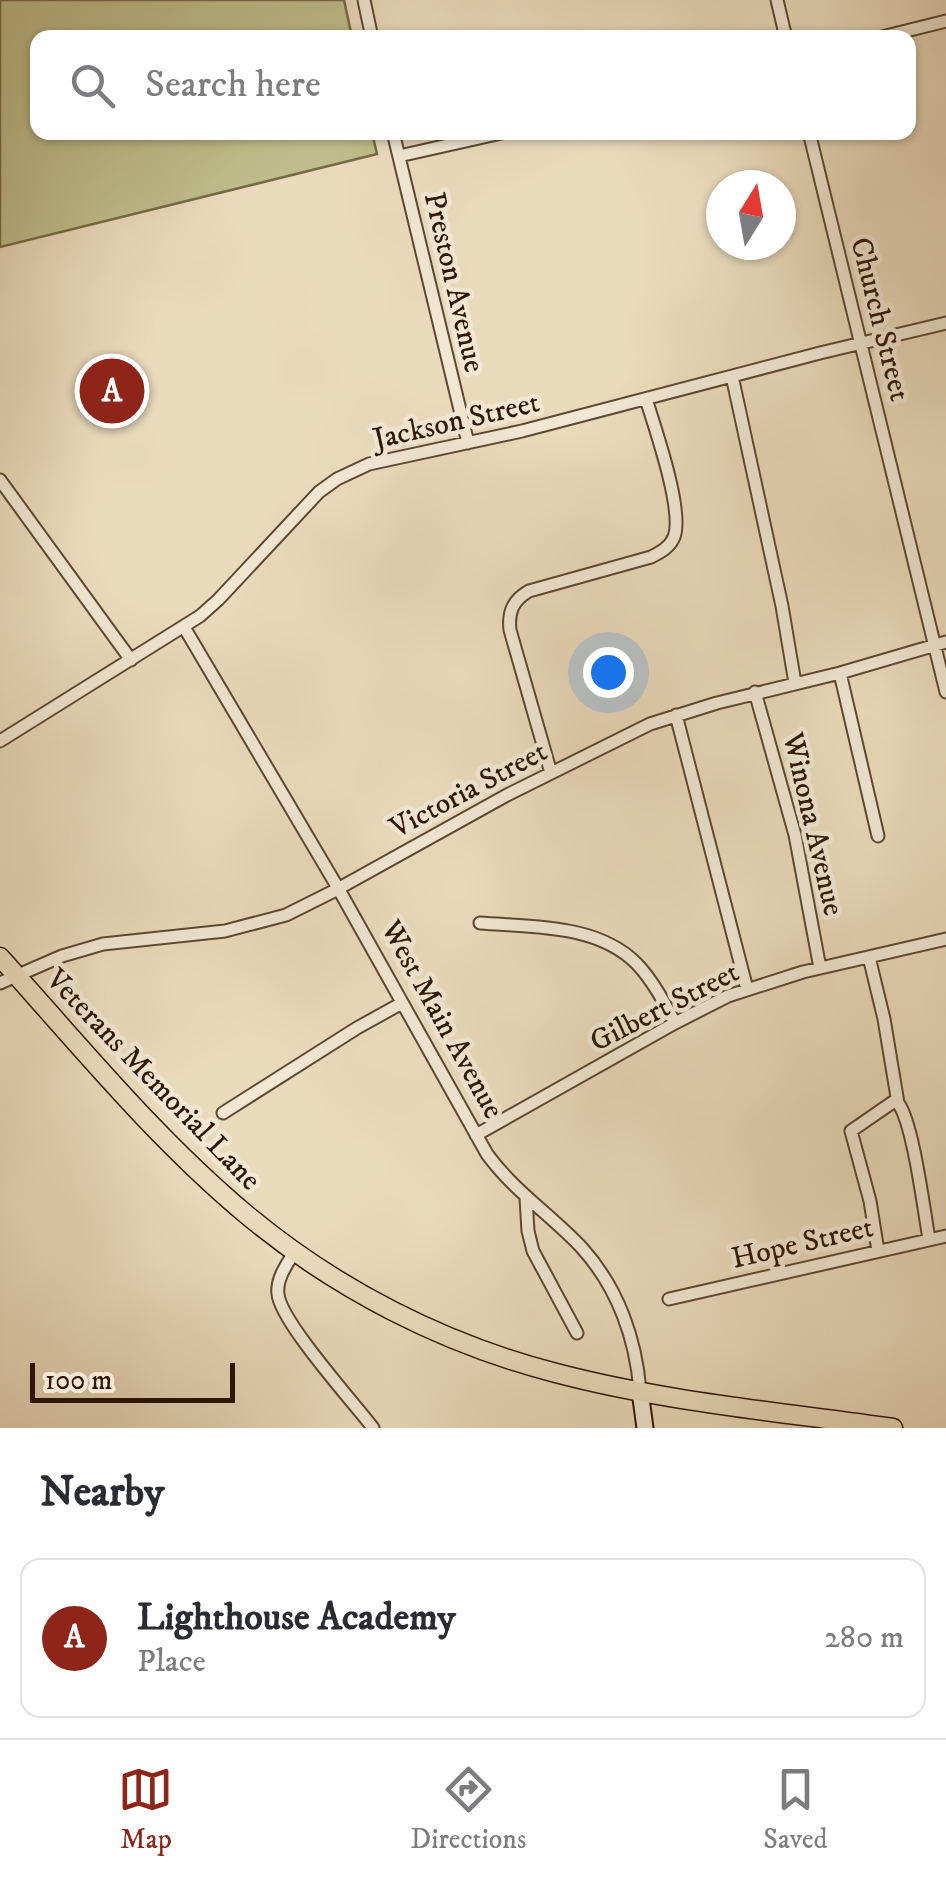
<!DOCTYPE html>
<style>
:root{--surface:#fff;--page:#f7f7f7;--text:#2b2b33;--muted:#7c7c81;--line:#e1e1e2;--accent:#8f2418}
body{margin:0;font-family:"IM FELL DW Pica",serif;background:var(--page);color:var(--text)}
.compass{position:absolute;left:706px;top:170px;width:90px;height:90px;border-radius:50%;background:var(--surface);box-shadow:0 2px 8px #0004;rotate:11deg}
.scale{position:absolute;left:30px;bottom:25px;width:205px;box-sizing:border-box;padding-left:10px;border:5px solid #2f1704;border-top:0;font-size:28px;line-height:35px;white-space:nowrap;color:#2f1704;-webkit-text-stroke:8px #f1e7d3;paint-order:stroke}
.you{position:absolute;left:608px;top:672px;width:35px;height:35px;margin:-25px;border:8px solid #fff;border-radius:50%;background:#1a73e8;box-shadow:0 0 0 15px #1a73e833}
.badge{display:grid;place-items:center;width:65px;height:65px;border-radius:50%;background:var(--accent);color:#fff;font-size:32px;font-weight:700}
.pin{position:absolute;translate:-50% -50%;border:5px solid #fff;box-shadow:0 2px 10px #0006}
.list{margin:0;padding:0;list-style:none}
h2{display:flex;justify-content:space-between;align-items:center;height:130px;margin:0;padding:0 40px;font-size:42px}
h2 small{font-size:32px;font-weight:400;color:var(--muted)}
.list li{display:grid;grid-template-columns:65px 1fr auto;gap:30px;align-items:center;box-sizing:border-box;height:160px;margin:0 20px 20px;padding:0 20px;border:2px solid var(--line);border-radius:20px}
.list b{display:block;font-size:38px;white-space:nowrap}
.list p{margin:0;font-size:32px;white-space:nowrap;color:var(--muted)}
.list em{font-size:32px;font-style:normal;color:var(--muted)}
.icon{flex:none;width:55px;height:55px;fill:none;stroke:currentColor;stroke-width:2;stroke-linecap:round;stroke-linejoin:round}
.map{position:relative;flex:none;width:946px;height:1428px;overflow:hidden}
.search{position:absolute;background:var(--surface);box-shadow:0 2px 8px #0004;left:30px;right:30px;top:30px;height:110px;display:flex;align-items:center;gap:25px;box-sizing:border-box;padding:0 35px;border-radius:20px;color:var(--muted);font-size:38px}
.sheet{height:310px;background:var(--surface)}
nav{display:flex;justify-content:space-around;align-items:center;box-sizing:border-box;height:140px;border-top:2px solid var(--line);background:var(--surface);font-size:28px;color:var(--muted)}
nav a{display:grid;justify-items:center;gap:5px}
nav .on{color:var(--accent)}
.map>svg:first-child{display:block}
.green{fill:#bfbd8b;stroke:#776a48;stroke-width:2.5}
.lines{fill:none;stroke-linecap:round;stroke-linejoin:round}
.street-casing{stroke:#5e4832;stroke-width:15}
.secondary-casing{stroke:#2f1704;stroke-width:19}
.primary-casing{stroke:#2f1704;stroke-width:21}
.street{stroke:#f1e7d3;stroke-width:11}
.secondary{stroke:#f1e7d3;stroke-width:15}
.primary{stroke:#eadabc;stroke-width:18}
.labels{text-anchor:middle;stroke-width:9;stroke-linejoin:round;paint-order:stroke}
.street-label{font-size:30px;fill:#2f1704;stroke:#f1e7d3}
</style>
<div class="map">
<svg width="946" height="1428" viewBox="0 0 946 1428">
<rect width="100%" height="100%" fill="#eadabc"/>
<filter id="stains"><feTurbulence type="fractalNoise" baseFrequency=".002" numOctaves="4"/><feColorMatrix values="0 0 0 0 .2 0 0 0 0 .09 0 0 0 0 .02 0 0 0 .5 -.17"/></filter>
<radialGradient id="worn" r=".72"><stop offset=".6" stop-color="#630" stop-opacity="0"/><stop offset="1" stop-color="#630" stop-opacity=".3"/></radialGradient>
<path class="green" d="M0,0H344L352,37L38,38V132L372,133L377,154L0,247Z"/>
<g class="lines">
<g class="street-casing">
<path id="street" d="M364,0L372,38
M777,0L786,38
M878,38L946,21
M393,132L468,443
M809,132L946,692
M399,156L506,132
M732,376L782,606L795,683
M0,480L131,660
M184,627L338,888L487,1154C514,1191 551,1215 582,1248C618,1288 636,1339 640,1391
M840,673L878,836
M755,692L795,835L820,968
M676,715L747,989
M0,741L200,616L218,600L319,492L337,479L369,464L522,431L820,353L946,323
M551,773L510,630C508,612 513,600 529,591L651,557C661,552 670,547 674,537C684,511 655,428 646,399
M480,923C532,927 598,924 637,964C653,981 664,1002 675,1023
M869,957L884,1019L898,1103C913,1122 924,1211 929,1239
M0,983L62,956L103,944L225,931L286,915L334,891L507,795L650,724L717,703L840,673L946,642
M223,1113L357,1028L402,1003
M476,1135L675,1023L728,996L803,972L946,939
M526,1198L528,1231L533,1251L577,1333
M295,1251C287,1264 276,1279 278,1294C280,1321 354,1403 373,1428
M878,1251L870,1201L851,1131L893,1102L898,1103
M669,1299L946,1236"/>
</g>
<g class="secondary-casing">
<path id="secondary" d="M640,1391L645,1428"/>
</g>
<g class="primary-casing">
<path id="primary" d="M0,957C79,1045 156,1139 247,1215C336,1289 443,1344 556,1373C666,1402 781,1412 893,1428"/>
</g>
<use href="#street" class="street"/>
<use href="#secondary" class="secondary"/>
<use href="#primary" class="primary"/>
</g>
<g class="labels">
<g class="street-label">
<text transform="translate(455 282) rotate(77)" y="10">Preston Avenue</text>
<text transform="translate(881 319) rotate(76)" y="10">Church Street</text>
<text transform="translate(456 420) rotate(-13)" y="10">Jackson Street</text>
<text transform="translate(468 789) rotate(-28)" y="10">Victoria Street</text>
<text transform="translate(814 824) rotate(77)" y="10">Winona Avenue</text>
<text transform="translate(664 1006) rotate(-27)" y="10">Gilbert Street</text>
<text transform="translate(443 1019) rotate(61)" y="10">West Main Avenue</text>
<text transform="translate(154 1079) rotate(46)" y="10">Veterans Memorial Lane</text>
<text transform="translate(802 1242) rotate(-13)" y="10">Hope Street</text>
</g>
</g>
<rect width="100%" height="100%" filter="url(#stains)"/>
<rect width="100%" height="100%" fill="url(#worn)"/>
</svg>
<svg class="compass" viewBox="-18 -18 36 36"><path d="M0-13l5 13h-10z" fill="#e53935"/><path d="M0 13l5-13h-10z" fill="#7c7c81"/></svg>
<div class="scale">100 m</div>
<div class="you"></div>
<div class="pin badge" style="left:112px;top:391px">A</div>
<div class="search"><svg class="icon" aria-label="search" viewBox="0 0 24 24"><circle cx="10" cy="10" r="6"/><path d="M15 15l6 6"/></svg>Search here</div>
</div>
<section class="sheet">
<h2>Nearby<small></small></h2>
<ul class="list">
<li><span class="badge">A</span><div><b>Lighthouse Academy</b><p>Place</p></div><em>280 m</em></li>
</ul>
</section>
<nav>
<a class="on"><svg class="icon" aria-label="map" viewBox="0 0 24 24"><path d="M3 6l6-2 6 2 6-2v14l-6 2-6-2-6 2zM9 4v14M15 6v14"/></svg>Map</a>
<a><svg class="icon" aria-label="directions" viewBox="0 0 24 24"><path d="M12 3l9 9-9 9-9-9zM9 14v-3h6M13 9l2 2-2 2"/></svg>Directions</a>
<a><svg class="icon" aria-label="saved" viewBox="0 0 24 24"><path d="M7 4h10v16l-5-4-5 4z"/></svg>Saved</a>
</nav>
